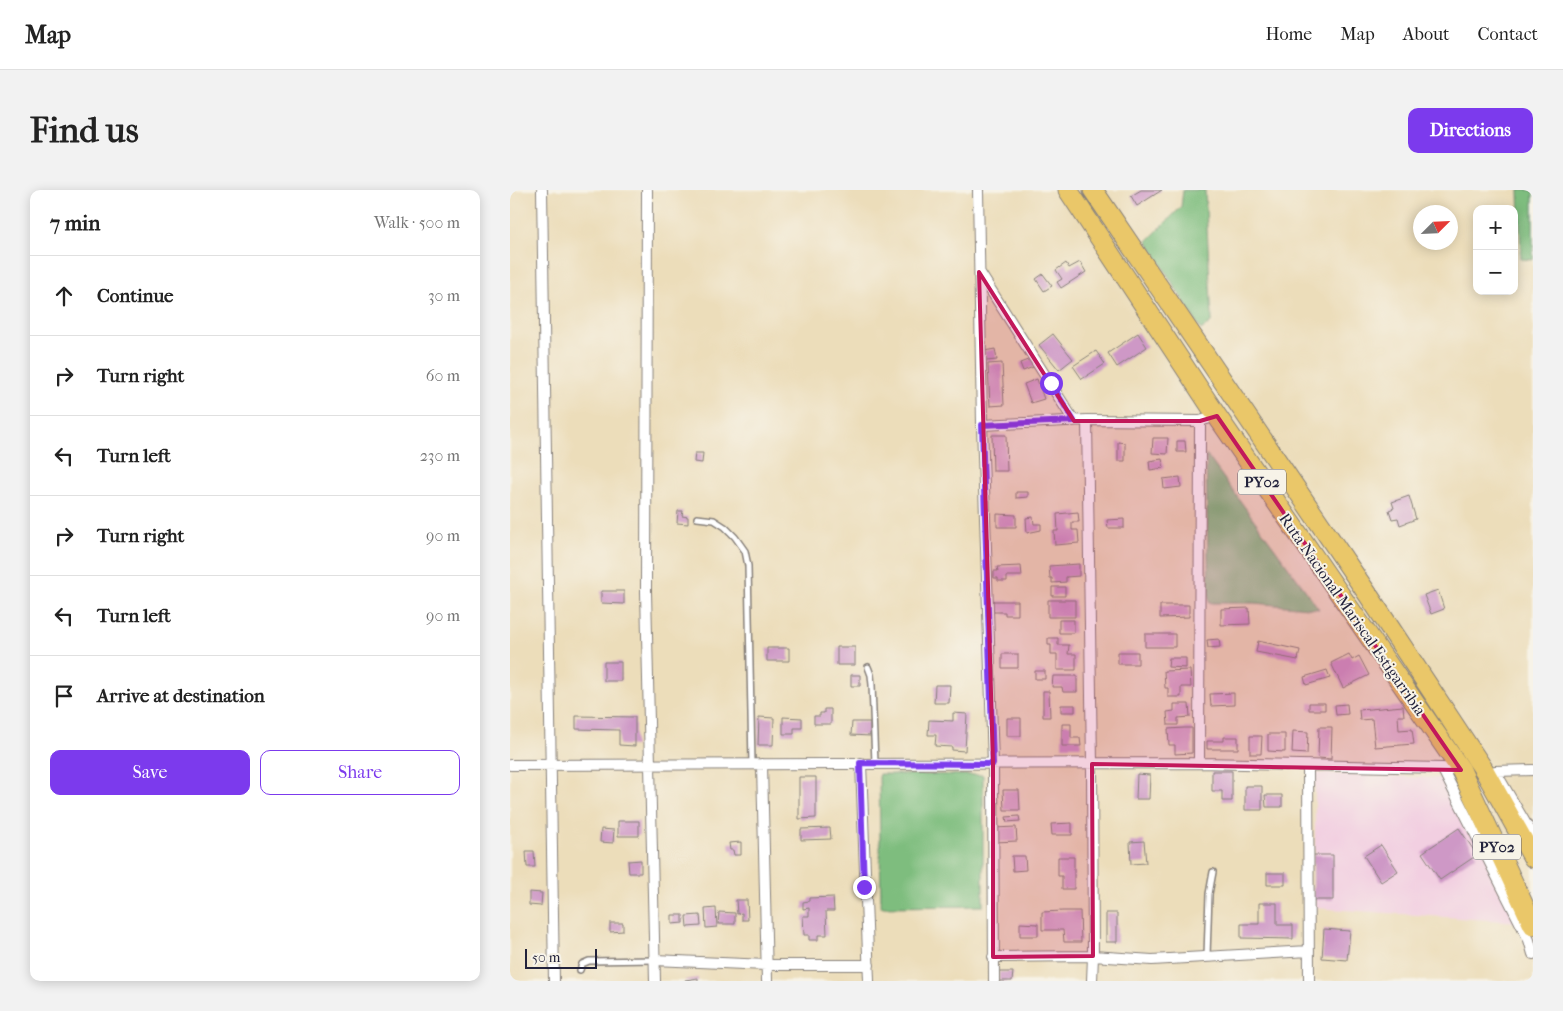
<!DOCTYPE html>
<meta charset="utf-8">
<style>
:root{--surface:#fff;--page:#f2f2f2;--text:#222;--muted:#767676;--line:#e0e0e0;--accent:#7c3aed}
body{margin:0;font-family:"IM FELL French Canon",serif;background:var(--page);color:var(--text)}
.controls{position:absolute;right:15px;top:15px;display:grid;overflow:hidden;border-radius:10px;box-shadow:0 2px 12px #0003}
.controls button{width:45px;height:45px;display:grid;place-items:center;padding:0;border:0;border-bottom:1px solid var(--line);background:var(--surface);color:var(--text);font:25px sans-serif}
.compass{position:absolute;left:903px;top:15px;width:45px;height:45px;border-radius:50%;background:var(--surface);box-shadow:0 2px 12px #0003;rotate:66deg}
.scale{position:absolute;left:15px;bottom:12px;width:72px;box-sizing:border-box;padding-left:5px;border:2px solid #22223b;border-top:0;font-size:14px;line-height:18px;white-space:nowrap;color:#22223b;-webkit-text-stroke:4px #f7f3e8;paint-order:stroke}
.stop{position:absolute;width:15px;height:15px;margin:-11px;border:4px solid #7c3aed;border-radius:50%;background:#fff}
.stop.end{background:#7c3aed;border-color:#fff;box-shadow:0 1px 5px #0008}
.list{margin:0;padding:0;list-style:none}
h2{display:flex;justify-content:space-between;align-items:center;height:65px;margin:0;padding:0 20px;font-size:21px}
h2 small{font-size:16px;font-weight:400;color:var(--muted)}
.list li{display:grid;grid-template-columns:32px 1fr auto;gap:15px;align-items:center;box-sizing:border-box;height:80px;padding:0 20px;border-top:1px solid var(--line)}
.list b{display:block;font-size:19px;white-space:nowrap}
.list em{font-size:16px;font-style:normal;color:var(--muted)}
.actions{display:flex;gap:10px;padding:15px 20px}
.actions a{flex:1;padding:11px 0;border:1px solid var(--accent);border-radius:10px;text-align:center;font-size:18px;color:var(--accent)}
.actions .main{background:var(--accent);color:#fff}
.icon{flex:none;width:28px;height:28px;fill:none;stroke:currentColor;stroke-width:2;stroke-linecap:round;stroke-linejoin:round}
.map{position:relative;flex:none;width:1023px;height:791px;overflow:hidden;border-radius:10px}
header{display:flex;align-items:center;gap:30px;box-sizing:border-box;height:70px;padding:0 25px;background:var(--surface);border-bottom:1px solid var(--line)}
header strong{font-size:24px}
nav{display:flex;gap:28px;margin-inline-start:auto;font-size:18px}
.intro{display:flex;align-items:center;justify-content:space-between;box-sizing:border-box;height:120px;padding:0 30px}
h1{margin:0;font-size:35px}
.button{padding:12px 22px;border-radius:10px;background:var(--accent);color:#fff;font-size:18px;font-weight:700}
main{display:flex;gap:30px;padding:0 30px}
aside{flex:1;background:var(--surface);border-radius:10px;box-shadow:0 2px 12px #0003}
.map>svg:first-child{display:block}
.built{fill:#f2cfe1}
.forest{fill:#7ebd7e;stroke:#50705c}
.building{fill:#ce98c6}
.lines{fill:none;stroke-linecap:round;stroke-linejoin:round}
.lane-casing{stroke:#87807a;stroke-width:8}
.street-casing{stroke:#87807a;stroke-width:12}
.highway-casing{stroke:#87807a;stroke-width:21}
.lane{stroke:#fff;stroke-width:5}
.street{stroke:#fff;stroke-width:10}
.highway{stroke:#eac769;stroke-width:19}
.route{stroke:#7c3aed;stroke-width:6}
.marked{fill:#c2185b;fill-opacity:0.2;stroke:#c2185b;stroke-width:4;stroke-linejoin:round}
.labels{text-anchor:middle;stroke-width:4;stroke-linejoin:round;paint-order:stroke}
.shield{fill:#f7f3e8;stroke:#62616f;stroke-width:1}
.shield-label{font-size:15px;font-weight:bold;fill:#22223b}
.street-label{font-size:16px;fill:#22223b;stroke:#f7f3e8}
</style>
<header>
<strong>Map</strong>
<nav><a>Home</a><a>Map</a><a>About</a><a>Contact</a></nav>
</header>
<div class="intro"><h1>Find us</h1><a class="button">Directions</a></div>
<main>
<aside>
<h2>7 min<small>Walk · 500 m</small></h2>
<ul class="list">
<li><svg class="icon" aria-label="ahead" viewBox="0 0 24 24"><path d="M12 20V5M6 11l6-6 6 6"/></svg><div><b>Continue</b></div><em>30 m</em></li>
<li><svg class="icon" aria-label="right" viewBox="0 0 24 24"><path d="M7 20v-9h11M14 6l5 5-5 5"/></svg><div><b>Turn right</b></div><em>60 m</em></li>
<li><svg class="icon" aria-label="left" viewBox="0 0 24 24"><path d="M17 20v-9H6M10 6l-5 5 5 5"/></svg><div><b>Turn left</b></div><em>230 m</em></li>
<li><svg class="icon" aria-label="right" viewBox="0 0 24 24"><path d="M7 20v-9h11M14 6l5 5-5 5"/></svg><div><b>Turn right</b></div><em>90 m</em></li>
<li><svg class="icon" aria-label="left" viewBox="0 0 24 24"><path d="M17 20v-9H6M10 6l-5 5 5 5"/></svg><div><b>Turn left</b></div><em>90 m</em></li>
<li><svg class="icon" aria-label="arrive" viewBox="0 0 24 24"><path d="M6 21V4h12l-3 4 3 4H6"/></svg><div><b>Arrive at destination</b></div></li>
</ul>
<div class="actions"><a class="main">Save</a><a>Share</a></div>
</aside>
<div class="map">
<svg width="1023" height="791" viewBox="0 0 1023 791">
<rect width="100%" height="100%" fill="#f7f3e8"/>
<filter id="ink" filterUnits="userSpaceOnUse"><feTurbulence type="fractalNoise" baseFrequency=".02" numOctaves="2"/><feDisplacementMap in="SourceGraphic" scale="10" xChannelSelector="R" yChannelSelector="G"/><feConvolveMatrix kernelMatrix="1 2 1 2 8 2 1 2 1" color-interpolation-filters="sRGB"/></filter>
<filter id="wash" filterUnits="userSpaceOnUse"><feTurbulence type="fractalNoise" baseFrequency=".0096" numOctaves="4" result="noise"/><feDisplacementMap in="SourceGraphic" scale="20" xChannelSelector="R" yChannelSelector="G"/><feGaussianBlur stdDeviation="1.12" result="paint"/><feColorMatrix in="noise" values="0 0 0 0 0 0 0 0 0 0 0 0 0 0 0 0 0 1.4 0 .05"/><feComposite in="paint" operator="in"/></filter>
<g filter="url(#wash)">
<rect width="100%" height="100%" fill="#ecddba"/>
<path class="built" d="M805,583L946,589L1007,732L805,718Z"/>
<path class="forest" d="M673,0H695L702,131L691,140L637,51L671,17Z
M1009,0H1023V70L1011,69Z
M696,264L809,419L744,413H699Z
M369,584L473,585V716L371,717Z"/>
<g id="blocks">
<path class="building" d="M631,0H652L627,16L621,6Z
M570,72L576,82L551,98L547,92L552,89L546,80L556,73L559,78Z
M533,84L542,96L534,101L526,89Z
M628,143L637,157L607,177L598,163Z
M543,144L563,169L549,180L529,155Z
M485,159L487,170L476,171L474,161Z
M586,161L595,174L572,189L563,176Z
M523,168L526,176L513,181L510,173Z
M492,173L494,215L480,216L478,174Z
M527,189L534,209L521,213L514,194Z
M482,245H496L497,281H483Z
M643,248H658L657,264L642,263Z
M667,251H675L676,262H667Z
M608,252L615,253V271H608Z
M185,263H193L192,273L184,272Z
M652,269L654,278L640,280L639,271Z
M670,287L671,297L654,299L653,289Z
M506,302H518V307L506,308Z
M899,306L906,329L890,335L888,328L882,329L879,320L884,318L882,312Z
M168,321H173L172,326L178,327V334L167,333Z
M568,322L569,332H562V340H568L569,353L545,355L544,341H548L547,324Z
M487,324L506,325V337H487Z
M523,327L524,334H531V340L517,343L516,328Z
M614,329V338H598L597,330Z
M569,374V386L556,387V392L542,393V388H540L539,376Z
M511,376L512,386H497V391H488V388H484V381H488L487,377Z
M542,397H555V406H542Z
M928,400L934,419L921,424L914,405Z
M91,401H114V414L91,413Z
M538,410H565V427H538Z
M480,411H508V425H495V422H480Z
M650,415H679V427L650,428Z
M739,418L740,434L711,435V419Z
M549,430H564V443H549Z
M635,444H665V457H635Z
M538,448H548V455H559L558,464H566V480H547V464H541V455H538Z
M709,449L710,457L698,458L697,450Z
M748,451L790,460L788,470L746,462Z
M327,457H345V475H327Z
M257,458H279V471H257Z
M608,462H628V474H608Z
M492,464H508V478H492Z
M839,464L842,470L849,466L859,485L833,498L821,473Z
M659,468H676V478L658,477Z
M94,472H111V491H94Z
M680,480L681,497H671V507H658V498H655L654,481Z
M817,480L820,488L796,495L794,487Z
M525,481H535V489H525Z
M341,485H350V496H341Z
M543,486H567V502H553L552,497H542Z
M425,495H440L439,513H424Z
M533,501H539L540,527H533Z
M724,503V515L701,516L700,504Z
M799,513H815V520H799Z
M664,514H679L680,527L668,528V535H658L657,522L664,521Z
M837,514L838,524L826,525L825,515Z
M551,515H565V522H551Z
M893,516L894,526H888L889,540L902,539L904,554L865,557L862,529L850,530L849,520Z
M314,519H321V534H304V526H310V523H314Z
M443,523L457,524L455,561L442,560V557L425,556L426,545H418L419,530L443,531Z
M66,526L125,527V556L109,555V540L66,539Z
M249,527L264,528L263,555H248Z
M273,527L292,528V538H284V544H273Z
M497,528H511V546H497Z
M342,532H360V546L341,545Z
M552,534H561V548H570L571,556H552Z
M809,537H822L821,569L808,568Z
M674,538H682V563L665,564V555H659L658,539Z
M783,541L798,542L797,564L782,563Z
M758,544H775V562L758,561Z
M740,546H752L751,564H740Z
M714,547H728V559H697V551H714Z
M702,581H722V611H712V601H702Z
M627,584L640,585L639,609H626Z
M289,587H306V628L289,629Z
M735,596H752V620H735Z
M493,600H509L510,620H494Z
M755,605H772V617H756Z
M509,626L510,631L497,632L496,627Z
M108,631H129V646H108Z
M562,633V645H542L541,634Z
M506,637L507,651L485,652L484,638Z
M320,638L321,649L291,650V639Z
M949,638L967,665L930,690L912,663Z
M91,639L104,640L103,653L90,652Z
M634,651L636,673L621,674L620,652Z
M231,652V665H224L223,660H220L219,653Z
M871,655L888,681L871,692L854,666Z
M16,661H24L25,677H17Z
M803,665H823V710H803Z
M502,666H515L516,680L503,681Z
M548,667H564V699H552V686H548Z
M131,670V683H119L118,671Z
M757,683H775V695H757Z
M19,702L32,703L31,716L19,715Z
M323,707L324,721H316L317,745H308V750H299V745H294L293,726H299V718L293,719V712L299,711V708Z
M226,710H237L238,730H232V723L227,724Z
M749,713H767V735H783V749L731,748V734H749Z
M206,718L207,737L196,738L195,719Z
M553,721H570L571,752H554L553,740H532V722Z
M209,722L225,723V734H208Z
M596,723H607V752H596Z
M162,725H173V733L162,734Z
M190,725L191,736L177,737L176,726Z
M100,733H113V741L100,742Z
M510,733L528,734V746H510Z
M814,739L840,741L837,770L812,768Z
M489,782H503L502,791H489Z
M188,788V791H175V790Z"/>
</g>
</g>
<g filter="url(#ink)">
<use href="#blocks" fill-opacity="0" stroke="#87807a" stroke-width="1"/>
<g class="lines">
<g class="lane-casing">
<path id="lane" d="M187,328L204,330L215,337L225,347L235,361L238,376L242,574
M358,477L361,485L362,495L365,573
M697,766L699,704L703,682
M70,780L72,774L79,771L145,770"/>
</g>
<g class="street-casing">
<path id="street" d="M32,0L44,791
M137,0L136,402L145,791
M468,0L472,235
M470,83L564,231
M351,573L359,791
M689,573L690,231
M252,574L257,791
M0,575L689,573L932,578L951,580
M798,576L799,791
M932,578L1019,750L1023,764
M1023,580L985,581L1023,646
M483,767L583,766L582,574L577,230
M145,770L256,775H359
M484,791L483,574L472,235L577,230L690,231L707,226
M582,791L583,766L642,770L799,761"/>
</g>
<g class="highway-casing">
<path id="highway" d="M558,0L707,226L951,580L1023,735
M583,0L859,406L974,580L1023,668"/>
</g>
<use href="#lane" class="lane"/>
<use href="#street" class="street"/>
<use href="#highway" class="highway"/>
</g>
</g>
<g class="lines" filter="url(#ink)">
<path class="route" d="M354,697L350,573L483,574L472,235L564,231L541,193"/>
</g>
<path class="marked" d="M469,82L564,231H690L707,226L951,580L582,574L583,766L483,767V574Z"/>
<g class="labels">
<g class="shield">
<rect x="728" y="279.5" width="48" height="25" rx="4"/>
<rect x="963" y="644.5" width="48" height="25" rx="4"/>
</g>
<g class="shield-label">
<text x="752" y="297">PY02</text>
<text x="987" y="662">PY02</text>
</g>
<g class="street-label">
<text transform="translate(843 424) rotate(55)" y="6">Ruta Nacional Mariscal Estigarribia</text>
</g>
</g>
</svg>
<div class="controls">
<button>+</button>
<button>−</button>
</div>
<svg class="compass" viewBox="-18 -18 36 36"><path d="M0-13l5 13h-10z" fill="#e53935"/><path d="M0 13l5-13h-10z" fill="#767676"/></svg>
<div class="scale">50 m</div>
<div class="stop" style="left:541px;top:193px"></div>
<div class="stop end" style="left:354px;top:697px"></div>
</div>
</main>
